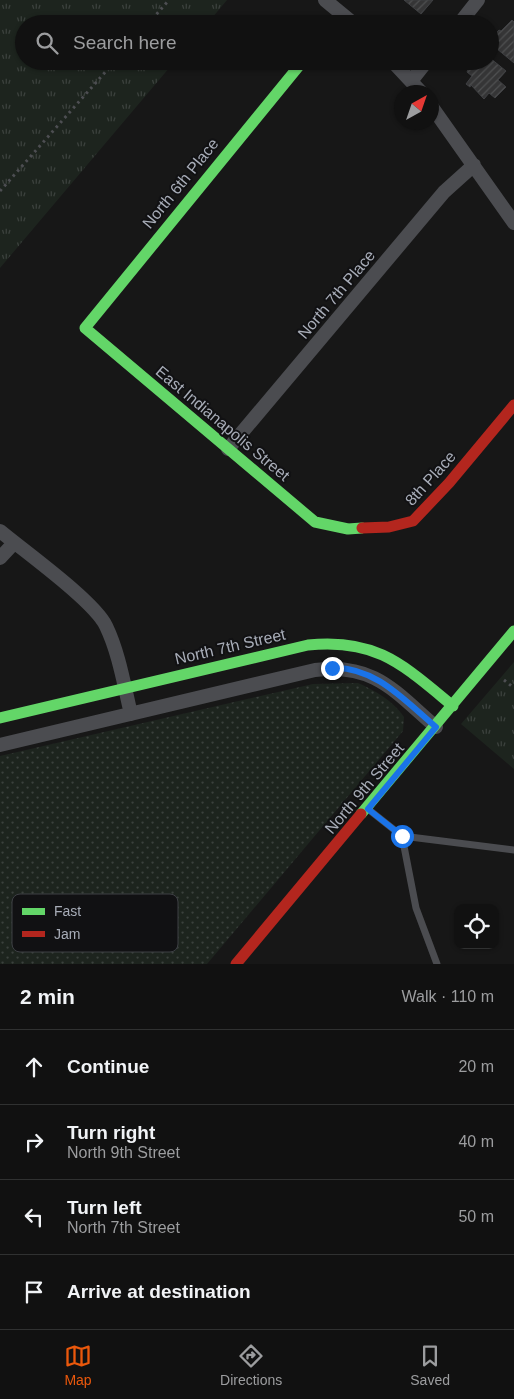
<!DOCTYPE html>
<meta charset="utf-8">
<style>
:root{--surface:#111;--page:#1e1f1f;--text:#f1f3f6;--muted:#9c9d9f;--line:#303131;--accent:#ea580c}
body{margin:0;font-family:Helvetica,sans-serif;background:var(--page);color:var(--text)}
.controls{position:absolute;right:15px;bottom:15px;display:grid;overflow:hidden;border-radius:10px;box-shadow:0 1px 4px #0004}
.controls button{width:45px;height:45px;display:grid;place-items:center;padding:0;border:0;border-bottom:1px solid var(--line);background:var(--surface);color:var(--text);font:25px sans-serif}
.compass{position:absolute;left:394px;top:85px;width:45px;height:45px;border-radius:50%;background:var(--surface);box-shadow:0 1px 4px #0004;rotate:40deg}
.stop{position:absolute;width:15px;height:15px;margin:-11px;border:4px solid #1a73e8;border-radius:50%;background:#fff}
.stop.end{background:#1a73e8;border-color:#fff;box-shadow:0 1px 5px #0008}
.list{margin:0;padding:0;list-style:none}
h2{display:flex;justify-content:space-between;align-items:center;height:65px;margin:0;padding:0 20px;font-size:21px}
h2 small{font-size:16px;font-weight:400;color:var(--muted)}
.list li{display:grid;grid-template-columns:32px 1fr auto;gap:15px;align-items:center;box-sizing:border-box;height:75px;padding:0 20px;border-top:1px solid var(--line)}
.list b{display:block;font-size:19px;white-space:nowrap}
.list p{margin:0;font-size:16px;white-space:nowrap;color:var(--muted)}
.list em{font-size:16px;font-style:normal;color:var(--muted)}
.icon{flex:none;width:28px;height:28px;fill:none;stroke:currentColor;stroke-width:2;stroke-linecap:round;stroke-linejoin:round}
.map{position:relative;flex:none;width:514px;height:964px;overflow:hidden}
.search{position:absolute;background:var(--surface);box-shadow:0 1px 4px #0004;left:15px;right:15px;top:15px;height:55px;display:flex;align-items:center;gap:12px;box-sizing:border-box;padding:0 18px;border-radius:28px;color:var(--muted);font-size:19px}
.sheet{height:365px;background:var(--surface)}
nav{display:flex;justify-content:space-around;align-items:center;box-sizing:border-box;height:70px;border-top:1px solid var(--line);background:var(--surface);font-size:14px;color:var(--muted)}
nav a{display:grid;justify-items:center;gap:2px}
nav .on{color:var(--accent)}
.map>svg:first-child{display:block}
.grass{fill:url(#grass-dots)}
.park{fill:url(#park-tufts)}
.building{fill:url(#building-hatch);stroke:#3f4043}
.lines{fill:none;stroke-linecap:round;stroke-linejoin:round}
.path{stroke:#4d4e52;stroke-width:3;stroke-dasharray:2.5 4;stroke-linecap:butt}
.lane{stroke:#4b4c50;stroke-width:7}
.street{stroke:#4b4c50;stroke-width:14}
.fast{stroke:#63d668;stroke-width:11}
.jam{stroke:#b3261e;stroke-width:11}
.route{stroke:#1a73e8;stroke-width:6}
.labels{text-anchor:middle;stroke-width:4;stroke-linejoin:round;paint-order:stroke}
.street-label{font-size:16px;fill:#a8adb8;stroke:#111113}
.key{fill:#111113;stroke:#3e4045;stroke-width:1}
.key-label{font-size:14px;fill:#a8adb8}
</style>
<div class="map">
<svg width="514" height="964" viewBox="0 0 514 964">
<defs>
<pattern id="grass-dots" width="8" height="8" patternUnits="userSpaceOnUse" patternTransform="scale(1.25)"><rect width="8" height="8" fill="#1d241e"/><path d="M2 2h.1M6 6h.1" fill="none" stroke="#3b413d" stroke-width="1.8" stroke-linecap="round"/></pattern>
<pattern id="park-tufts" width="24" height="20" patternUnits="userSpaceOnUse" patternTransform="scale(1.25)"><rect width="24" height="20" fill="#1d241e"/><path d="M3 7l-1-3M5 7V3M7 7l1-3M15 17l-1-3M17 17v-4M19 17l1-3" fill="none" stroke="#3b413d"/></pattern>
<pattern id="building-hatch" width="6" height="6" patternUnits="userSpaceOnUse" patternTransform="scale(1.25)"><rect width="6" height="6" fill="#353536"/><path d="M-1 1l2-2M0 6l6-6M5 7l2-2" fill="none" stroke="#4f5051"/></pattern>
</defs>
<rect width="100%" height="100%" fill="#171717"/>
<path class="grass" d="M358,683C376,691 393,701 404,717L403,731L207,964H0V756L313,684Z"/>
<path class="park" d="M0,0H227L207,24H24V61H175L0,268Z
M514,662V769L461,724Z"/>
<path class="building" d="M404,0H433L421,14Z
M512,20L514,22V63L490,43V40L499,30L501,31Z
M490,58L506,71L498,80L506,87L495,98L489,93L484,99L471,85L470,87L466,84L472,76L467,72L472,61H490Z"/>
<g class="lines">
<path class="path" d="M148,24L169,0
M0,191L115,61
M504,680L514,688"/>
<path class="lane" d="M368,809L402,836L416,908L437,964
M402,836L514,850"/>
<path class="street" d="M325,0L354,24
M459,24L478,0
M392,61L421,92
M412,80L427,61
M432,107L514,223
M228,449L444,192L474,165
M0,531C24,551 94,601 106,626C119,653 124,685 131,714
M0,558L14,543
M0,745L315,670C375,663 394,691 436,727"/>
<path class="fast" d="M303,61L85,328L315,522L348,529L362,528
M0,718L308,645C377,638 403,665 453,706
M361,814L514,631"/>
<path class="jam" d="M362,528L389,527L413,521L449,483L514,405
M236,964L361,814"/>
</g>
<g class="lines">
<path class="route" d="M332,668C375,666 405,701 436,727L368,809L402,836"/>
</g>
<g class="labels">
<g class="street-label">
<text transform="translate(180 183) rotate(-51)" y="6">North 6th Place</text>
<text transform="translate(336 294) rotate(-50)" y="6">North 7th Place</text>
<text transform="translate(223 423) rotate(40)" y="6">East Indianapolis Street</text>
<text transform="translate(430 478) rotate(-48)" y="6">8th Place</text>
<text transform="translate(230 646) rotate(-13)" y="6">North 7th Street</text>
<text transform="translate(364 788) rotate(-50)" y="6">North 9th Street</text>
</g>
</g>
<rect x="12" y="894" width="166" height="58" rx="8" class="key"/>
<rect x="22" y="908" width="23" height="7" fill="#63d668"/>
<rect x="22" y="931" width="23" height="6" fill="#b3261e"/>
<g class="key-label">
<text x="54" y="916">Fast</text>
<text x="54" y="939">Jam</text>
</g>
</svg>
<div class="controls">
<button><svg class="icon" aria-label="locate" viewBox="0 0 24 24"><circle cx="12" cy="12" r="6"/><path d="M12 2v4M12 18v4M2 12h4M18 12h4"/></svg></button>
</div>
<svg class="compass" viewBox="-18 -18 36 36"><path d="M0-13l5 13h-10z" fill="#e53935"/><path d="M0 13l5-13h-10z" fill="#9c9d9f"/></svg>
<div class="stop" style="left:402px;top:836px"></div>
<div class="stop end" style="left:332px;top:668px"></div>
<div class="search"><svg class="icon" aria-label="search" viewBox="0 0 24 24"><circle cx="10" cy="10" r="6"/><path d="M15 15l6 6"/></svg>Search here</div>
</div>
<section class="sheet">
<h2>2 min<small>Walk · 110 m</small></h2>
<ul class="list">
<li><svg class="icon" aria-label="ahead" viewBox="0 0 24 24"><path d="M12 20V5M6 11l6-6 6 6"/></svg><div><b>Continue</b></div><em>20 m</em></li>
<li><svg class="icon" aria-label="right" viewBox="0 0 24 24"><path d="M7 20v-9h11M14 6l5 5-5 5"/></svg><div><b>Turn right</b><p>North 9th Street</p></div><em>40 m</em></li>
<li><svg class="icon" aria-label="left" viewBox="0 0 24 24"><path d="M17 20v-9H6M10 6l-5 5 5 5"/></svg><div><b>Turn left</b><p>North 7th Street</p></div><em>50 m</em></li>
<li><svg class="icon" aria-label="arrive" viewBox="0 0 24 24"><path d="M6 21V4h12l-3 4 3 4H6"/></svg><div><b>Arrive at destination</b></div></li>
</ul>
</section>
<nav>
<a class="on"><svg class="icon" aria-label="map" viewBox="0 0 24 24"><path d="M3 6l6-2 6 2 6-2v14l-6 2-6-2-6 2zM9 4v14M15 6v14"/></svg>Map</a>
<a><svg class="icon" aria-label="directions" viewBox="0 0 24 24"><path d="M12 3l9 9-9 9-9-9zM9 14v-3h6M13 9l2 2-2 2"/></svg>Directions</a>
<a><svg class="icon" aria-label="saved" viewBox="0 0 24 24"><path d="M7 4h10v16l-5-4-5 4z"/></svg>Saved</a>
</nav>
